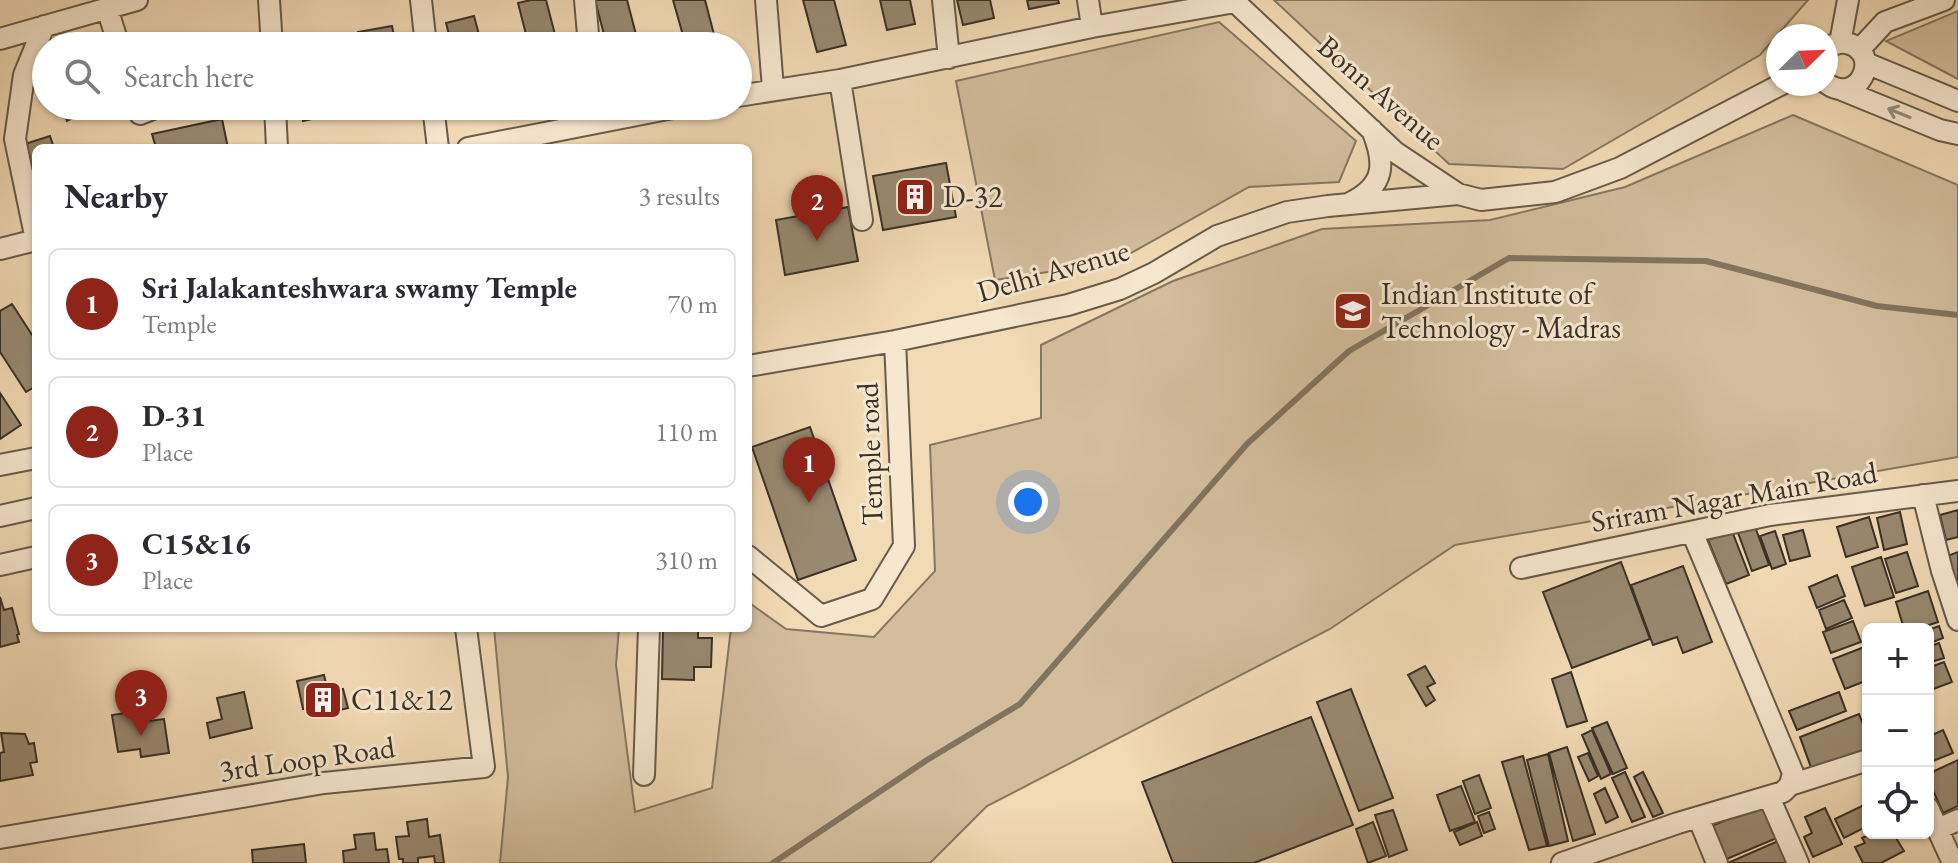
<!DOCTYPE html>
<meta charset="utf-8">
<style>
:root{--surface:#fff;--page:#f2f2f3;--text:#2b2b33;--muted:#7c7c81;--line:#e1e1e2;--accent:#8f2418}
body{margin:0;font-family:"EB Garamond",serif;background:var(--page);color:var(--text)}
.controls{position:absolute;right:24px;bottom:24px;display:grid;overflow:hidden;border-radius:12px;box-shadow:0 2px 6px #0004}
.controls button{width:72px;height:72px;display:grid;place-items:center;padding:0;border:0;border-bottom:2px solid var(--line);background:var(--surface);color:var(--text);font:40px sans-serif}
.compass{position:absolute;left:1766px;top:24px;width:72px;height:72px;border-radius:50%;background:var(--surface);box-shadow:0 2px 6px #0004;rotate:67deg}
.you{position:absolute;left:1028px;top:502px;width:28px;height:28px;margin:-20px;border:6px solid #fff;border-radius:50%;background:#1a73e8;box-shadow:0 0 0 12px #1a73e833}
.badge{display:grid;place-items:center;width:52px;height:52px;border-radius:50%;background:var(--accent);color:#fff;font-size:26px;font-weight:700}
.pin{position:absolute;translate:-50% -66px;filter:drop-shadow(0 2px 4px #0008)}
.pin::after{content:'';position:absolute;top:42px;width:28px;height:24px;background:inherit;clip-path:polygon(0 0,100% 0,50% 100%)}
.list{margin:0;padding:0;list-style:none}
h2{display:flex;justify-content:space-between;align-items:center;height:104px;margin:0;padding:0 32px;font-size:34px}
h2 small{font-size:26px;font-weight:400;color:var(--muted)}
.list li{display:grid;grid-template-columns:52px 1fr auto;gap:24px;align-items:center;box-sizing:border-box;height:112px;margin:0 16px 16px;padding:0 16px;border:2px solid var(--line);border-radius:12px}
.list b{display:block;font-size:30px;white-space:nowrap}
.list p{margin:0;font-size:26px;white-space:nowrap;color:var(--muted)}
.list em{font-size:26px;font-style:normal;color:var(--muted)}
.icon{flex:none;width:44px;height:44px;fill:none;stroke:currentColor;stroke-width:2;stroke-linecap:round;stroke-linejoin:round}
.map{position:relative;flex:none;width:1958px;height:863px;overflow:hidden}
.search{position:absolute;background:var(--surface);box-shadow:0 2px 6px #0004;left:32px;top:32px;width:720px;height:88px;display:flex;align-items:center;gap:20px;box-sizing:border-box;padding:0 28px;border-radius:44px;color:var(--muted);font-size:30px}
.panel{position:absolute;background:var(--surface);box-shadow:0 2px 6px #0004;left:32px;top:144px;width:720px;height:488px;border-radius:12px}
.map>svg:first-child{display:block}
.green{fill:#d3bd9d;stroke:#867762;stroke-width:2}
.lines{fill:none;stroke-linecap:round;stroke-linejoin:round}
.stream{stroke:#82745e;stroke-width:6}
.building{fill:#998970;stroke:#393126;stroke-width:2}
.minor-casing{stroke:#675b4a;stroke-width:24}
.minor{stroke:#f7e7cf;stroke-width:20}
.oneway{stroke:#988c7a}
.labels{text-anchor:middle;stroke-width:6;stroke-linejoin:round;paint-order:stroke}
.street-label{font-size:30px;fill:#393126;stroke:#f7e7cf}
.poi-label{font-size:30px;fill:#393126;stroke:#f7e7cf;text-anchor:start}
</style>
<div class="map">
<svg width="1958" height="863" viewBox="0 0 1958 863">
<rect width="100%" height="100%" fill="#f2dab5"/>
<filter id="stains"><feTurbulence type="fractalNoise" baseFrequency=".0025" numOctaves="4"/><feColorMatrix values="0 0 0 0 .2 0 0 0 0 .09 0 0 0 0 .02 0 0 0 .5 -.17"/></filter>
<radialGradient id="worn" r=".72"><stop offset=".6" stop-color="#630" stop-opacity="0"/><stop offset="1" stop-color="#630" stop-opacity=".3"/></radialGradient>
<path class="green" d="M1274,0H1808L1760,55L1563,169L1449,164Z
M1958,11V79L1886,41Z
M1219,22L1356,141L1339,182L1249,187L1115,262L995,280L956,81Z
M1793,115L1958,185V457L1455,545L1330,629L987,806L930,863H500L508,777L494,628H619L616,665L635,812L712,788L731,628H748V602L786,629L874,637L935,571L930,445L1041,418V345L1173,281L1322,229L1490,220L1625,187Z"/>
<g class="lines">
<path class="stream" d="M773,863L927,760L1020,704L1247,444L1349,351L1509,258L1706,261L1877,306L1958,315"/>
</g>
<path class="building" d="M531,0H546L558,46H529L518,3Z
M595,0H627L639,46H607Z
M673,0H705L717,46H686Z
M803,0H834L846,45L817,52Z
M880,0H910L915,24L887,30Z
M957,0H990L994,18L963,25Z
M1027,0H1058L1059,3L1029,9Z
M474,16L482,46H452L446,23Z
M392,26L396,46H361L358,32Z
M192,34L198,46H168Z
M60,106H94L95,107L67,121Z
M300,106H332L334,114L303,121Z
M222,119L228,148H156L152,134Z
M50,136L54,148H36V189L22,145Z
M946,163L956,217L883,230L873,176Z
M848,207L858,261L785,275L776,220Z
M12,304L36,341V386L26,392L0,352V311Z
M0,393L21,425L0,439Z
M810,427L856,560L798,580L752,447Z
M1958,510V537L1946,540L1940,515Z
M1900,512L1907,544L1884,550L1877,518Z
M1869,517L1878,547L1846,557L1837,527Z
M1754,524L1769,565L1752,571L1737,530Z
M1803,530L1810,556L1790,561L1783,535Z
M1732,531L1749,575L1726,584L1708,540Z
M1775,531L1786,564L1772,569L1760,536Z
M1907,552L1918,586L1896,593L1885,559Z
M1958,552V582L1954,584L1945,557Z
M1881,557L1894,597L1865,606L1852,567Z
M1621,562L1650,639L1572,668L1543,592Z
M1683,566L1712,642L1683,653L1677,637L1653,645L1631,585Z
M1837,575L1845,596L1817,608L1809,587Z
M1928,591L1938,622L1917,629H1904L1896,602Z
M0,597L4,610L12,608L19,634L17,635L19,642L0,647Z
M1844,600L1852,618L1826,629L1819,610Z
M1853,621L1861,642L1831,653L1823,632Z
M1939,626L1943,638L1928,644V630Z
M663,628H698V638H712L711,667H694V680L662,679Z
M1939,643L1944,658L1928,663V647Z
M1867,646L1868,680L1845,689L1833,659Z
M1944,662L1952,682L1928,691V668Z
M1425,666L1435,683L1427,687L1435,700L1426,706L1408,675Z
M1571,672L1587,721L1567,727L1552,679Z
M324,675L328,692L343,689L348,708L316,716L314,707L303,709L297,681Z
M1351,689L1393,798L1359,811L1317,702Z
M244,692L252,728L210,738L207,723L222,719L217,698Z
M1839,692L1846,711L1797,730L1789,711Z
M139,711L141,722L164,719L169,753L141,757L140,749L118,752L112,715Z
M1859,714L1868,737V753L1813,773L1800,737Z
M1311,717L1353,825L1254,863H1173L1142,782Z
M1607,722L1627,768L1613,774L1592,728Z
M1592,730L1611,774L1601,779L1582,735Z
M1943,730L1953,753L1928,763V737Z
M1,733L25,734L29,744L34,743L37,762L30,763L33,775L0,781V753L4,752Z
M1567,747L1595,834L1573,841L1549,753Z
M1588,753L1598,776L1589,781L1578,757Z
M1548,754L1568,841L1549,846L1527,760Z
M1523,756L1547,846L1529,850L1502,762Z
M1958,760V806L1943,813L1928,779V774Z
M1625,772L1645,817L1632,822L1612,778Z
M1643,772L1663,813L1653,817L1634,777Z
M1479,775L1491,808L1475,814L1463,781Z
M1461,786L1475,822L1450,831L1437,795Z
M1605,788L1618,817L1606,823L1594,794Z
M1868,803V826L1844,838L1835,819Z
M1763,805L1777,838L1722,861L1709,827Z
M1825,808L1842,844L1813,857L1804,837L1812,833L1805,817Z
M1393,810L1407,850L1389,857L1375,815Z
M1489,812L1495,829L1484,833L1478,816Z
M427,819L429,837L440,835L444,863H435L434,856L418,858V863H403V859H399L396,837L409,836L407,822Z
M1373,822L1386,856L1368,863L1356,829Z
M1477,822L1482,836L1460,845L1454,832Z
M374,833L376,850L387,849L389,863H344L343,851L356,849L354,835Z
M1873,833H1893L1904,851L1881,863H1863L1855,847L1865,843L1862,838Z
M1778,841L1788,863H1728Z
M304,844L306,863H253L252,850Z"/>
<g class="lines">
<g class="minor-casing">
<path id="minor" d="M269,0L272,46
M421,0L426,46
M585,0L589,46
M766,0L773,89
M943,0L949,58
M1088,0L1092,27
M1233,0L1395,152L1458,194
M107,8L119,46
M0,39L137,0
M1840,43L1848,0
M1826,49C1833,44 1841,41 1850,44C1882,55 1859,107 1826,83
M1859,50L1885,22L1944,0
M1866,63L1958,101
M840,80L862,220
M1842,90L1940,130L1958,134
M738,96L840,80L1092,27L1235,2
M138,106L140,114L160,106
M275,106L277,148
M433,106L438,148
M468,148L683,106
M1350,203C1385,186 1386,164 1372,130
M36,240L15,139L24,75L44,26
M0,249L36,240
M748,366L895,341L1068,305L1120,289L1154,273L1217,236L1287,212L1328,206L1458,194L1481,200L1555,192L1620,168L1782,84
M0,465L36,458
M1923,495L1942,571L1958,620
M0,516L36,508
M748,556L821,616L872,599L904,546L895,341
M0,565L36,557
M1521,568L1770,515L1958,491
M644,775L649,628
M1790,785L1868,760
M1769,797L1798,863
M1928,808L1953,863
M1698,817L1717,863
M1938,829L1958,820
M0,838L324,783L484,767L466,628
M1562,863L1678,823L1783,792L1790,785L1793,773L1692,532"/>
</g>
<use href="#minor" class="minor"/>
</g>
<defs><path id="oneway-shaft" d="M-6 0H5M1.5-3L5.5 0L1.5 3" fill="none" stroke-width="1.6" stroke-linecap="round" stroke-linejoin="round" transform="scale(2)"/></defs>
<use class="oneway" href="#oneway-shaft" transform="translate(1899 113) rotate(-158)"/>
<defs>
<g id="building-square" transform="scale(2)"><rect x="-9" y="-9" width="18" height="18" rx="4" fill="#8f2418" stroke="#f7e7cf"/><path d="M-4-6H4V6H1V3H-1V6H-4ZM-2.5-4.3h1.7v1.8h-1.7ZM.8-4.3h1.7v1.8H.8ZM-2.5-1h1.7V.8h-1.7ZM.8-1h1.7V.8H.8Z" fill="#fff"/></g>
<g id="university-square" transform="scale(2)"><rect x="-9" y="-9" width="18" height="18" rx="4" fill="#8f2418" stroke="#f7e7cf"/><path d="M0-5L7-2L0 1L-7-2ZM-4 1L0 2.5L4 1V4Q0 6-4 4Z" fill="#fff"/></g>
</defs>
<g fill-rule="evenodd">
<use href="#building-square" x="915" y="197"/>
<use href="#university-square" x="1353" y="311"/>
<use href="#building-square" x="323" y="700"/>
</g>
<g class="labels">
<g class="street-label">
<text transform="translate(1381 93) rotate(41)" y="10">Bonn Avenue</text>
<text transform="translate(1053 271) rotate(-16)" y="10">Delhi Avenue</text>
<text transform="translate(870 454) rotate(-92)" y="10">Temple road</text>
<text transform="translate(1734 497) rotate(-10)" y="10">Sriram Nagar Main Road</text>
<text transform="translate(307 759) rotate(-8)" y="10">3rd Loop Road</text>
</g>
<g class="poi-label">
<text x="943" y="207">D-32</text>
<text x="1381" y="304">Indian Institute of<tspan x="1381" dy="34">Technology - Madras</tspan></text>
<text x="351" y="710">C11&amp;12</text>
</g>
</g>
<rect width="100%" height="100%" filter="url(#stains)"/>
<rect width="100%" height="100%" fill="url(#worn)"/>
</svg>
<div class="controls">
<button>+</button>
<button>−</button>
<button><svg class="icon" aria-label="locate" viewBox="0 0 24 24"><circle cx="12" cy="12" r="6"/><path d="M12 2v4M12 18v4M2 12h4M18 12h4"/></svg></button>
</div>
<svg class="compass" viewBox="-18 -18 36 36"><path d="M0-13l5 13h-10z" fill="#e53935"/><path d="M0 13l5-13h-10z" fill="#7c7c81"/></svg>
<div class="you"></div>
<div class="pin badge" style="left:809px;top:503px">1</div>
<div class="pin badge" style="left:817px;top:241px">2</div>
<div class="pin badge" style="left:141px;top:736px">3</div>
<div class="search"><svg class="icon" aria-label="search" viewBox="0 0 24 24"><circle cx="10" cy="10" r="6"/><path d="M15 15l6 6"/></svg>Search here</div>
<section class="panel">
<h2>Nearby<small>3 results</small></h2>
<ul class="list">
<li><span class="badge">1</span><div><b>Sri Jalakanteshwara swamy Temple</b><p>Temple</p></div><em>70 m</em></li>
<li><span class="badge">2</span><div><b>D-31</b><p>Place</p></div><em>110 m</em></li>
<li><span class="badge">3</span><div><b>C15&amp;16</b><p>Place</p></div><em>310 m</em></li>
</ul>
</section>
</div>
